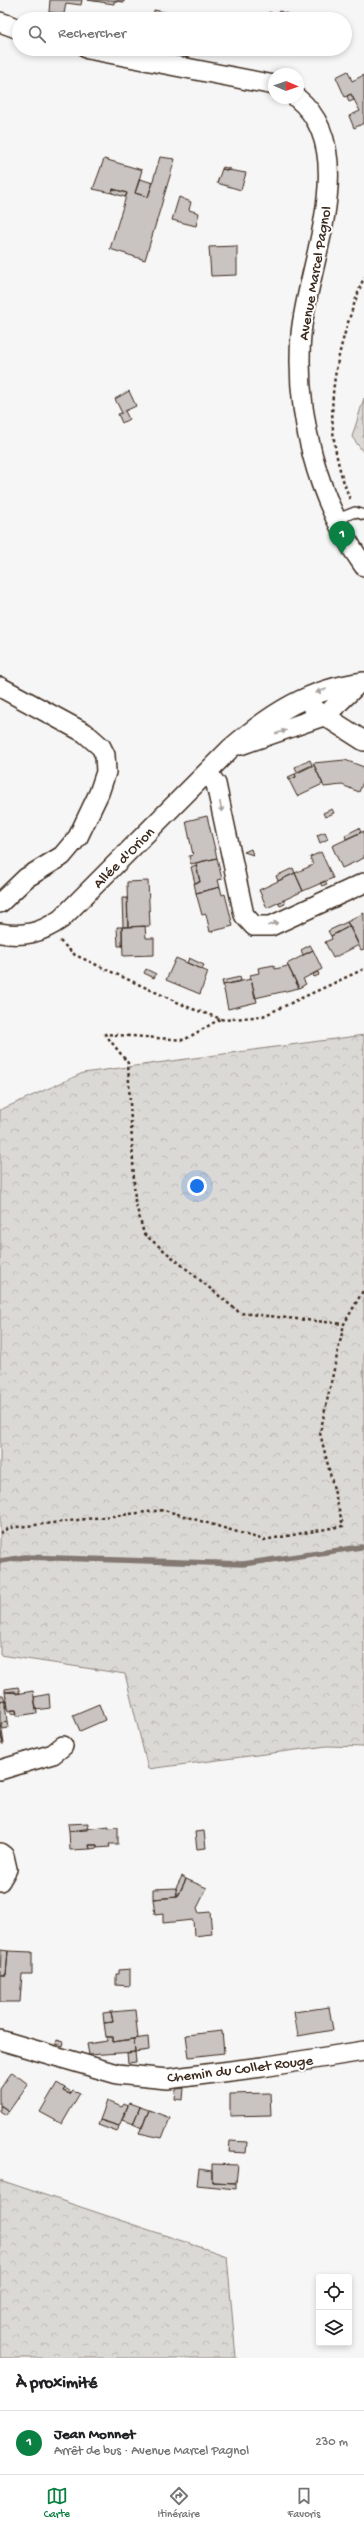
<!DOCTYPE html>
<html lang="fr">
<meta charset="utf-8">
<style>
:root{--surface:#fff;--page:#f6f6f6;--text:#202124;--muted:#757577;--line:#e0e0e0;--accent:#0b8043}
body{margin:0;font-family:"Gochi Hand",sans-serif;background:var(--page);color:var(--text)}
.controls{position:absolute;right:12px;bottom:12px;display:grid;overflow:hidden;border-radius:4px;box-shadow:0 2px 6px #0003}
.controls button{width:36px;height:36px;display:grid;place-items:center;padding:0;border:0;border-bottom:1px solid var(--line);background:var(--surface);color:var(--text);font:20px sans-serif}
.compass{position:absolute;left:268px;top:68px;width:36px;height:36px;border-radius:50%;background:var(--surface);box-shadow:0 2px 6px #0003;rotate:92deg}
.you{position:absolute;left:197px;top:1186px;width:14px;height:14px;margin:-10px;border:3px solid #fff;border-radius:50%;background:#1a73e8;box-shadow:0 0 0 6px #1a73e833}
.badge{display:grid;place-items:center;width:26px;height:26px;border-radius:50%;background:var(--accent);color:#fff;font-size:13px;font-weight:700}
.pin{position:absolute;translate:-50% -33px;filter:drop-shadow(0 1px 2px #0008)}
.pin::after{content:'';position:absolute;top:21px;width:14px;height:12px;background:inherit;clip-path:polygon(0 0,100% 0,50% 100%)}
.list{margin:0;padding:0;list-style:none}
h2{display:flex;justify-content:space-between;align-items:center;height:52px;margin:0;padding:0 16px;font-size:17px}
h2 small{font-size:13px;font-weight:400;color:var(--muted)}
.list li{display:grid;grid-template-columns:26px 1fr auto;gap:12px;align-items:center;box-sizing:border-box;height:64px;padding:0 16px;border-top:1px solid var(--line)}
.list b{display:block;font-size:15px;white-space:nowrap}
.list p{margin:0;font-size:13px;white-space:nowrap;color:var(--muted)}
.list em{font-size:13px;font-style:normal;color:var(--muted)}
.icon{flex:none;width:22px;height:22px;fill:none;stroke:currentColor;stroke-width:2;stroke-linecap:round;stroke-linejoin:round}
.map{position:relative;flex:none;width:364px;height:2358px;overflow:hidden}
.search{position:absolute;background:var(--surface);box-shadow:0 2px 6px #0003;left:12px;right:12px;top:12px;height:44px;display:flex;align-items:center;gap:10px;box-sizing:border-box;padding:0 14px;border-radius:22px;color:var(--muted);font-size:15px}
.sheet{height:116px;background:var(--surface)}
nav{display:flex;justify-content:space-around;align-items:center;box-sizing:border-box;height:56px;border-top:1px solid var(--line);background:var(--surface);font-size:11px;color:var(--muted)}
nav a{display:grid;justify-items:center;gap:2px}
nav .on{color:var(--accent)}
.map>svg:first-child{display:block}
.forest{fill:url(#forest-crowns);stroke:#8b827a}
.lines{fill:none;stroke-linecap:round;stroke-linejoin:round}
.stream{stroke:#847972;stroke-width:5.5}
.building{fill:#c9c3c1;stroke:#3b2a1e}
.service-casing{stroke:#3b2a1e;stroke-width:12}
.minor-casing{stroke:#3b2a1e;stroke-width:22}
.path{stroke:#3b2a1e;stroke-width:2.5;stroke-dasharray:3 3;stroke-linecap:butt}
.service{stroke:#fff;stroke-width:9}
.minor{stroke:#fff;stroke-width:19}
.oneway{fill:#a79f9a}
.labels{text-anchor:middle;stroke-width:4;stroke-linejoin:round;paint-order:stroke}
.street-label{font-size:15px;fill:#3b2a1e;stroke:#fff}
</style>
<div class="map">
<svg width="364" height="2358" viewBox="0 0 364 2358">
<defs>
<pattern id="forest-crowns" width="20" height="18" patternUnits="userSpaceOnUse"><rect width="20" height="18" fill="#dbd9d6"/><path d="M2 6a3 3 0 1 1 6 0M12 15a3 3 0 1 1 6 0" fill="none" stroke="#bdbab7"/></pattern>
</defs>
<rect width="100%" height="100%" fill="#f7f6f6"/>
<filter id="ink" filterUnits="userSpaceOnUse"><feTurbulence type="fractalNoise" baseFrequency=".025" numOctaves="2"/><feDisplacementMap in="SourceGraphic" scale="8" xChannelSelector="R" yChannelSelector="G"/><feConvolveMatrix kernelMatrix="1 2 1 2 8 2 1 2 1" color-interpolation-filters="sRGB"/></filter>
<g filter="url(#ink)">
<path class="forest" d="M364,398V453L352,437Z
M364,1035V1747L327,1746L148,1769L125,1674L0,1655V1110L83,1073Z
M0,2180L227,2256L236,2358H0Z"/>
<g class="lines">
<path class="stream" d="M0,1561L25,1557L243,1564L361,1547"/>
</g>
<path class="building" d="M50,0H82L81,5L66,3L64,14L49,12Z
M87,0H124V2L114,1V4Z
M154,10L179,15L178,17L186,19H153Z
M279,11L288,14L286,18L277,15Z
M269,12L277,15L290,19H267Z
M348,71L352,81L364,75V123L354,128L349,116L360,111L351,94L345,97L336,77Z
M351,94L354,100L349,102L347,96Z
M160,157L175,159L145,260L110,249L127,193L113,189L112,193L93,189L104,159L142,170L135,193L148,197Z
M223,167L231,169L230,171L222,169Z
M222,169L246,173L241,190L217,183Z
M140,179L153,183L148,197L135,193Z
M113,189L127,193L125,197L112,193Z
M179,197L191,202L189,210L199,213L196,226L172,220Z
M237,246V275L211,276L209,247Z
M129,391L136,406L125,411L129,419L122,423L118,414L122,413L115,399Z
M310,760L312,765L297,772L295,767Z
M345,760L364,767V780L359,792L342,785L324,787L313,763Z
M314,765L323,784L297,796L289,780L296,777L295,774Z
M295,774L296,777L289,780L288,777Z
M332,809L334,813L325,817L323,813Z
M207,816L217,858L191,864L189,856L193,855L186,821Z
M359,828L361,832L346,839L345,835Z
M364,831V858L342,868L332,846Z
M325,832L328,839L320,843L317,835Z
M251,849L253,855L244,852Z
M321,852L333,878L303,891L295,873L313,865L310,857Z
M217,858L222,879L218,880L220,887L196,893L194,883L200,882L196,863Z
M196,865L200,882L195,883L191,867Z
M293,868L295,873L278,881L276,876Z
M295,873L303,891L267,908L259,890Z
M148,881L150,926L128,927L127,882Z
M325,881L327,884L322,886L320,883Z
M220,887L222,895L225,894L233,926L210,932L206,914L202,915L196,893Z
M122,898H127L128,927H123Z
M284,900L285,904L280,906L278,903Z
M364,913V949L361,950L347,922Z
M347,922L350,926L331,936L328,931Z
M145,926L146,938H154V955L123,956L122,927Z
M350,926L359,945L333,958L325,942L332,939L331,936Z
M117,927H122V946H118Z
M310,945L313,950L303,955L301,950Z
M313,950L322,969L303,979L306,984L299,988L287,964Z
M176,958L208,972L200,994L166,980Z
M189,958L204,965L202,969L187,963Z
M274,965L275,969L288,966L299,988L255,998L250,975L259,973L258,968Z
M146,969L156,974L154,978L144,973Z
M318,972L319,975L314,977L313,974Z
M240,977L241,981L223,985L222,981Z
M251,979L257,1002L228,1009L223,985Z
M18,1687L20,1693L5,1692V1689Z
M15,1691L16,1694L33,1691L37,1713L17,1716L16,1710L8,1711L5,1692Z
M49,1694L50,1708L36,1710L34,1697Z
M0,1695H3L5,1700L0,1701Z
M5,1700L7,1722L1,1723L4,1744H3L0,1729V1701Z
M5,1700H7L8,1708H5Z
M99,1704L105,1720L80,1731L73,1715Z
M11,1710H16L17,1713L11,1714Z
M7,1722L8,1728L3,1729L1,1723Z
M0,1729L3,1744H0Z
M88,1823L87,1830L69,1831L68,1824Z
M109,1826L108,1828L118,1827V1844H109L110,1847L97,1848V1845H89L90,1849L70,1850L69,1831Z
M204,1831L206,1848L197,1849L195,1832Z
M89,1845H97V1848L90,1849Z
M182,1876L186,1879L177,1897L176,1888Z
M186,1879L207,1888L197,1908L199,1913L210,1912L212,1934L194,1936L193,1920L163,1923V1914L155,1915L153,1899L178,1897Z
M176,1888L177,1897L153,1899V1889Z
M1,1950L8,1951L6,1975H0Z
M8,1951L32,1952V1974H22L20,2002H0V1975H6Z
M130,1969V1986L116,1985V1974H119V1970Z
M329,2007L333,2030L298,2036L294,2012Z
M135,2010L138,2038L113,2042V2037H106L104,2023L113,2022L111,2012Z
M111,2012L113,2022L104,2023L103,2013Z
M222,2031L224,2053L189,2057L186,2035Z
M106,2037H113V2042L134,2039L135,2052L89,2055L87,2044L107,2041Z
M148,2037L149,2050L135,2052L134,2039Z
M57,2040L64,2042L63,2046L56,2044Z
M135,2052L136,2062L128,2063L127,2053Z
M12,2072L28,2084L9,2111L0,2105V2089Z
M57,2083L65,2088L63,2091L70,2094L73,2090L80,2093L62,2124L40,2112Z
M65,2088L71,2092L70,2094L63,2091Z
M184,2088L183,2100L175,2099L176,2089Z
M270,2093L271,2115L230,2116V2094Z
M107,2101L122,2107L124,2104L128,2106L119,2126L100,2120Z
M129,2103L140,2107L133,2124L122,2120Z
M0,2105L9,2111L6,2115L0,2111Z
M140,2107L149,2110L142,2128L133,2124Z
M149,2110L170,2118L162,2138L139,2133Z
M100,2120L119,2126L117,2132L98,2125Z
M230,2141L247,2142L246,2153L229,2152Z
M212,2164L238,2165L236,2183L212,2182Z
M199,2169L212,2171V2182L236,2183V2189L197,2185Z"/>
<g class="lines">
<g class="service-casing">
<path id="service" d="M335,520L355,512L364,515"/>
</g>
<g class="minor-casing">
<path id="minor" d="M0,22L19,29
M88,49L274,85
M297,98C362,150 307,265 301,334C295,414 317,501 364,566
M0,687L85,733L101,747L105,755L106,772L99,793L78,837L62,856L26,878L0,903
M314,709L364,741
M240,745L326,715L359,683
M207,772L216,784L244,915L254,926H271L364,883
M0,933C24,937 41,933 61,919L231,748C272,713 309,689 364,682
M0,1770L53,1754L63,1746
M0,1853L4,1856L7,1869L0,1881
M0,2040L117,2074L167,2079L262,2067L364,2051"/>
</g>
<path class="path" d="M350,499C317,418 335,354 364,277
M60,941L75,955L190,1008L224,1020L263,1016L364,969
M220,1019L184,1040L105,1034L128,1063L135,1201L144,1234L240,1313L344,1324L364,1289
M0,1533L9,1528L164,1510L264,1540L343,1526L320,1433L344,1324"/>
<use href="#service" class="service"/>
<use href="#minor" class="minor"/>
</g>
<defs><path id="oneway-solid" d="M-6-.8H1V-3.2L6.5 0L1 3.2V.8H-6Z"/></defs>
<g class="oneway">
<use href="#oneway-solid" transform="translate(321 691) rotate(160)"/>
<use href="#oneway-solid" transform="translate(281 732) rotate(-18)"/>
<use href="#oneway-solid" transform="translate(221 807) rotate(78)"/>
<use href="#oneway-solid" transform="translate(273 924) rotate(-18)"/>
</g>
</g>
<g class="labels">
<g class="street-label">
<text transform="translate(314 273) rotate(-80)" y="5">Avenue Marcel Pagnol</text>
<text transform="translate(123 857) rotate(-45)" y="5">Allée d'Orion</text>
<text transform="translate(240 2068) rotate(-7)" y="5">Chemin du Collet Rouge</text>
</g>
</g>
</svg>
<div class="controls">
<button><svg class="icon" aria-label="locate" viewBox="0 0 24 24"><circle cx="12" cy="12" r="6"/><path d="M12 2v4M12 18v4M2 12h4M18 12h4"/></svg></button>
<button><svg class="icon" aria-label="layers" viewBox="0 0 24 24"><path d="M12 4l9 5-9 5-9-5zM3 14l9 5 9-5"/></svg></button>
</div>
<svg class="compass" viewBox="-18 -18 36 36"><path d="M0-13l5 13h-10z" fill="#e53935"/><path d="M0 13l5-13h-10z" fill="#757577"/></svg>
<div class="you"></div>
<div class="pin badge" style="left:342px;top:554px">1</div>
<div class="search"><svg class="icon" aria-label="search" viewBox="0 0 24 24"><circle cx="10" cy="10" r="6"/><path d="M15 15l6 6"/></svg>Rechercher</div>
</div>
<section class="sheet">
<h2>À proximité<small></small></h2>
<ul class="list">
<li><span class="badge">1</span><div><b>Jean Monnet</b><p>Arrêt de bus · Avenue Marcel Pagnol</p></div><em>230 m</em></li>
</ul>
</section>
<nav>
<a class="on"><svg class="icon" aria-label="map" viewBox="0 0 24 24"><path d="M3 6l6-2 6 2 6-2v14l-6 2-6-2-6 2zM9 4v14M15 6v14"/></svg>Carte</a>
<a><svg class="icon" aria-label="directions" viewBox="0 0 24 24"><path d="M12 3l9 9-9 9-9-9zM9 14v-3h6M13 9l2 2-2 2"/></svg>Itinéraire</a>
<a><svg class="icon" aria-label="saved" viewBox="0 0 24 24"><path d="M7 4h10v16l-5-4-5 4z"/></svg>Favoris</a>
</nav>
